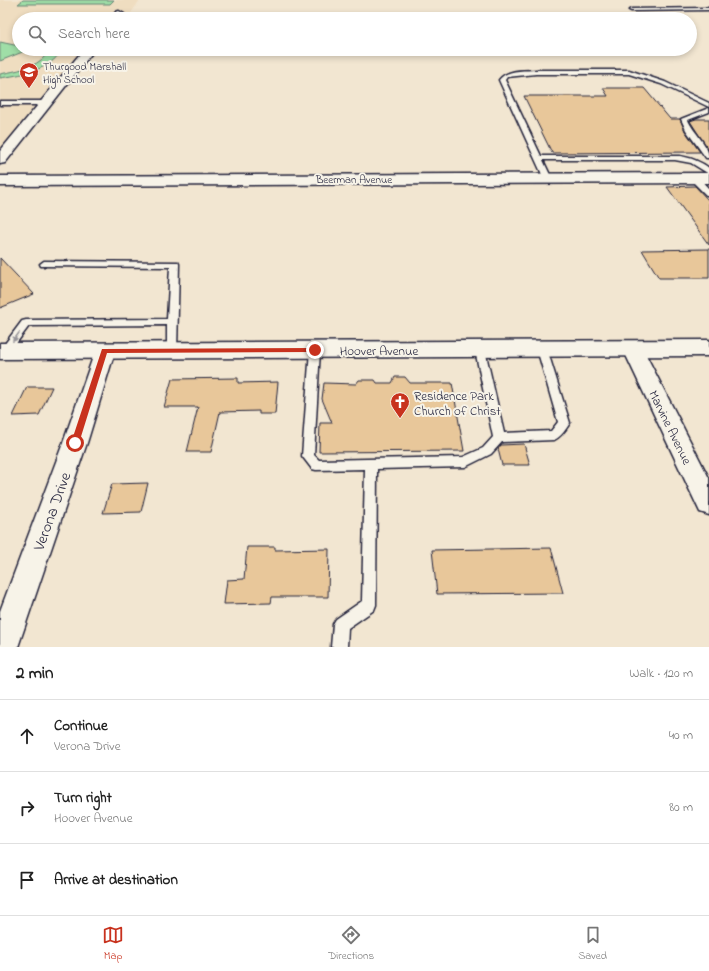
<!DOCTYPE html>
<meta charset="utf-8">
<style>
:root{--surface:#fff;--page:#f6f6f6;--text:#222;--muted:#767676;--line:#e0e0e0;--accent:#c8321e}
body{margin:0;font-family:"Indie Flower",sans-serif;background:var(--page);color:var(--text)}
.stop{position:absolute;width:12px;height:12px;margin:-9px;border:3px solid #c8321e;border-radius:50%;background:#fff}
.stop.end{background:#c8321e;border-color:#fff;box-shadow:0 1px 4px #0008}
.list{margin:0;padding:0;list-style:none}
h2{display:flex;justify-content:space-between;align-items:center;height:52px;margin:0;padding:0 16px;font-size:17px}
h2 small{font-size:13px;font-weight:400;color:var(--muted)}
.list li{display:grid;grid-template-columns:26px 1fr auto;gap:12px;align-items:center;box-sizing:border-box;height:72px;padding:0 16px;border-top:1px solid var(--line)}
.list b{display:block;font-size:15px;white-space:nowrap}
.list p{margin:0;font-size:13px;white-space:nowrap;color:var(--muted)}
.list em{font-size:13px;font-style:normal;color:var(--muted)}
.icon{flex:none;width:22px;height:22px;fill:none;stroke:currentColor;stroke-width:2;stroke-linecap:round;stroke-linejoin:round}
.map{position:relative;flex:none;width:709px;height:647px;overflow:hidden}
.search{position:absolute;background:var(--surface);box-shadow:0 2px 6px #0003;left:12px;right:12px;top:12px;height:44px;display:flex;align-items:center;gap:10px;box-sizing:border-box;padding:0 14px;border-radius:22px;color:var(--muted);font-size:15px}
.sheet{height:268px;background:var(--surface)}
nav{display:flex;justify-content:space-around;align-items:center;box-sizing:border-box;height:56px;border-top:1px solid var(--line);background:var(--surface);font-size:11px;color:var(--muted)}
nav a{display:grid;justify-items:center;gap:2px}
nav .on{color:var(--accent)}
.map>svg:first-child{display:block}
.built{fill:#efddc0}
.green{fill:#9fdea7;stroke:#608071}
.building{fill:#e8c79a;stroke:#22223b}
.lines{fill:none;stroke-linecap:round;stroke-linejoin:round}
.lane-casing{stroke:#22223b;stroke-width:3}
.street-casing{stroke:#22223b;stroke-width:3}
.secondary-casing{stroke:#22223b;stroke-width:3}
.lane{fill:#f7f3e8;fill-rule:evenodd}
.street{fill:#f7f3e8;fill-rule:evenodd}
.secondary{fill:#f7f3e8;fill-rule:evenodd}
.oneway{fill:#97959a}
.route{fill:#c8321e}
.labels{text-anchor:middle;stroke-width:4;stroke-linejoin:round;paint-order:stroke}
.far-poi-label{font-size:11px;fill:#22223b;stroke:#f7f3e8;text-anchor:start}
.far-street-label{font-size:11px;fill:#22223b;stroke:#f7f3e8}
.street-label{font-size:13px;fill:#22223b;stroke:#f7f3e8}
.poi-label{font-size:13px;fill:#22223b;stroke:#f7f3e8;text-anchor:start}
.near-street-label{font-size:16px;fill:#22223b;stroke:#f7f3e8}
</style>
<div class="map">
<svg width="709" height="647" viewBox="0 0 709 647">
<rect width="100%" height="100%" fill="#f2e6d1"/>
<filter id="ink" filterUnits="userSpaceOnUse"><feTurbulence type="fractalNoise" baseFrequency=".025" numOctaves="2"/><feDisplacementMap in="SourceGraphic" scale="8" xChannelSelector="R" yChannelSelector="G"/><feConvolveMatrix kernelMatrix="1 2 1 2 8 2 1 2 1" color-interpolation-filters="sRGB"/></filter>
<g filter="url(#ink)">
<path class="built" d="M0,0H140L131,13L119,14L115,19H19V49H90L0,160Z"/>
<path class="green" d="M23,0H114L110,4H18Z
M0,42L19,46V49H30L0,61Z
M45,49H59V54C47,71 19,75 0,78V74C15,71 36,68 46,55Z"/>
<path class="building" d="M603,88H644L670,119H680L685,131L700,152L552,153L524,96H608Z
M696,119H709V151L690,121Z
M695,186L709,201V245L667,187Z
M709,249V278H659L642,250Z
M0,258L34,294L0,308Z
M395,377H405L410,383H452L464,451L319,452L320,423H332L322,399L324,383L356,384L359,380H375L377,383H392Z
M238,378V383L278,382L275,414H259V411L220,412L211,452H187L198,407H164L172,379Z
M27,387H52L39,415L13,416Z
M524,444L530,465H502L498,449L501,445Z
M148,483L141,512L103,513L112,484Z
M247,547H275V550L329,549L328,597H272L271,603L224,604L227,580L244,579Z
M551,548L563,593L437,594L432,550Z"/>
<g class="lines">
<g class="lane-casing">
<path id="lane" d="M709,8V10L631,11L629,10L631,9Z
M536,70H629L665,82L709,103V107L661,84L629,74H536L507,77L505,80L541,156H680C691,158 700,161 709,168V174L691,163L675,160H543L552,179L548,181H545L499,80C507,69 524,71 536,70Z
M0,101H46L49,103L46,105H0Z
M709,108V112L688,120C693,132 709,145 709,158H706L686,130L681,119Z
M691,176H697L709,189V195H706L691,180Z
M44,261L178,262L179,264L177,351L176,353H168L167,351V325L29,326L9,353H1L0,351L1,349L22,321L26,320L167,319L170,267L41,266L40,264Z
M542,345L546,347L547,349L570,423C566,429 561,437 554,440L502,442L491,454L465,467L377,469L376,605L374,610L348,628L347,647H331L333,624L336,619L362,601L365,469L316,470L312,469L302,456L310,350L311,348H319L320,350L314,455L319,460L463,457L483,448L493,437L475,350L476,348H484L485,350L504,433L551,431L558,422L537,349L538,347Z"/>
</g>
<g class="street-casing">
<path id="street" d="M119,11L124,14L120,19H110L116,12Z
M84,49H95L5,163L0,164V151Z
M709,173V183L0,186V176Z
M633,342L640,344L643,349L709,478V515L700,512L623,349L626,344Z
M105,344L112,346L115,351L87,443L18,647H0V611L63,443L95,351L98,346Z"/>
</g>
<g class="secondary-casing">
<path id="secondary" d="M709,340V356L0,359V343Z"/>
</g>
<use href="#lane" class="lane"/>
<use href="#street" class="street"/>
<use href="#secondary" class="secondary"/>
</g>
<defs><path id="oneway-solid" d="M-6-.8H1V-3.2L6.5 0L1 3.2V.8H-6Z"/></defs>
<use class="oneway" href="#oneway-solid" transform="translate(16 337) rotate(126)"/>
</g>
<path class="route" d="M315,348H317V352L107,353L79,443L75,446L71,443L102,349Z"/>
<defs>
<g id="school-pin" transform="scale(1)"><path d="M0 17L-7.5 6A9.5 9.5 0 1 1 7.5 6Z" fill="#c8321e" stroke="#f7f3e8"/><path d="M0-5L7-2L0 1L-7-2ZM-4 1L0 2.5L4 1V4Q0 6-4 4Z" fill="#fff"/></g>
<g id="church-pin" transform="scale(1)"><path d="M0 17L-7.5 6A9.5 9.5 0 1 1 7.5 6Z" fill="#c8321e" stroke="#f7f3e8"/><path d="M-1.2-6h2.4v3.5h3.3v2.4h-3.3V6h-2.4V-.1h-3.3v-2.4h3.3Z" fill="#fff"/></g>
</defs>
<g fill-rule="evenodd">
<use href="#school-pin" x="29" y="72"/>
<use href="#church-pin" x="400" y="402"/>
</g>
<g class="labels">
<g class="far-poi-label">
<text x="43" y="70">Thurgood Marshall<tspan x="43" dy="13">High School</tspan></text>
</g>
<g class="far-street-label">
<text x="354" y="183">Beerman Avenue</text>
</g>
<g class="street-label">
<text x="379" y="355">Hoover Avenue</text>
<text transform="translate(671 427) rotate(64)" y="5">Marvine Avenue</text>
</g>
<g class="poi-label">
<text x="414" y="400">Residence Park<tspan x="414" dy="15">Church of Christ</tspan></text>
</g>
<g class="near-street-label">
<text transform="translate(51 511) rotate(-70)" y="6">Verona Drive</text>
</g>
</g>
</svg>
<div class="stop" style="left:75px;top:443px"></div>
<div class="stop end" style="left:315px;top:350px"></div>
<div class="search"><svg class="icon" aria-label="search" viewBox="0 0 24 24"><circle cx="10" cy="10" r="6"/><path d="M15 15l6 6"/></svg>Search here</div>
</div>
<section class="sheet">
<h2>2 min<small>Walk · 120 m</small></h2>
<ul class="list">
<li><svg class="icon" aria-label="ahead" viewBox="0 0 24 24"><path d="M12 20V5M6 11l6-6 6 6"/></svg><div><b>Continue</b><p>Verona Drive</p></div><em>40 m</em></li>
<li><svg class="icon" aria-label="right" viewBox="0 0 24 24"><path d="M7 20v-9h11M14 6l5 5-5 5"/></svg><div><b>Turn right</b><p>Hoover Avenue</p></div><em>80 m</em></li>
<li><svg class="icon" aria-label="arrive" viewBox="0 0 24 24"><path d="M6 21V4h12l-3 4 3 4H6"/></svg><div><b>Arrive at destination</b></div></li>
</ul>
</section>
<nav>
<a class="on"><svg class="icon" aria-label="map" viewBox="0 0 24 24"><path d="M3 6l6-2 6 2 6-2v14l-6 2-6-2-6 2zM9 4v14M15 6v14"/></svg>Map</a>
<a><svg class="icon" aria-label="directions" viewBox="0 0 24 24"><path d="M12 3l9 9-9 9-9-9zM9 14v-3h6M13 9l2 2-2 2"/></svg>Directions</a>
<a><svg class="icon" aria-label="saved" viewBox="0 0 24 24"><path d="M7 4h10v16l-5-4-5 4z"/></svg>Saved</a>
</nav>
